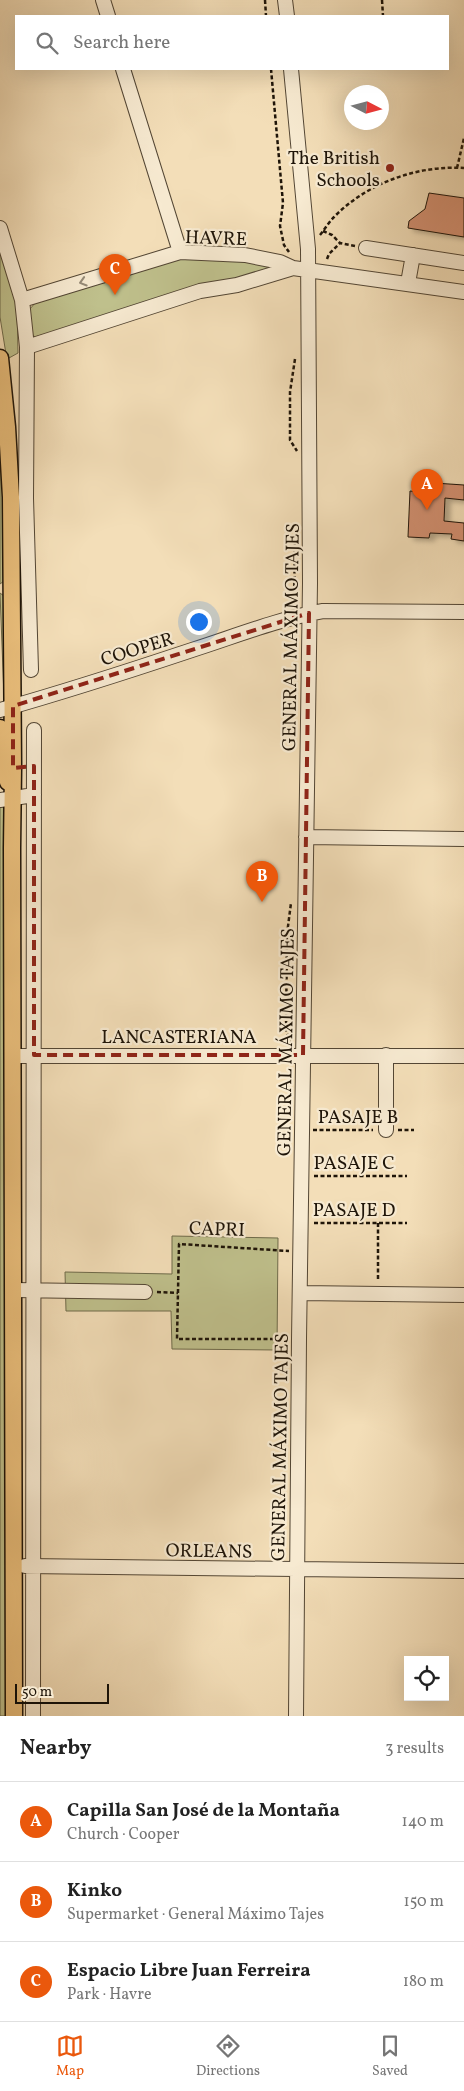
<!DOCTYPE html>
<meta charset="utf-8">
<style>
:root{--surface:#fff;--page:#f6f6f6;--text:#222;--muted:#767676;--line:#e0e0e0;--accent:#ea580c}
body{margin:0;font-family:Vollkorn,serif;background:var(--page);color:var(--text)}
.controls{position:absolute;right:15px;bottom:15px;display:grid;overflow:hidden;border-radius:0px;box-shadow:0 5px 20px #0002}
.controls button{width:45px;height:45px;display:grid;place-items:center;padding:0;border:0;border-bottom:1px solid var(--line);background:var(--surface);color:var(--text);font:25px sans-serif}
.compass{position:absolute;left:344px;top:85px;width:45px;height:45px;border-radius:50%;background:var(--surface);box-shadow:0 5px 20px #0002;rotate:96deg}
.scale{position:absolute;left:15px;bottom:12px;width:94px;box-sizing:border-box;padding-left:5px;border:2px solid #1e1408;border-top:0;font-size:14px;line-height:18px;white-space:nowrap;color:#1e1408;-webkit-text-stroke:4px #f7ead1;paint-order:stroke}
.you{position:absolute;left:198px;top:621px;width:18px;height:18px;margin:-12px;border:4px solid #fff;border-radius:50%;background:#1a73e8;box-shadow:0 0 0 8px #1a73e833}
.badge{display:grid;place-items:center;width:32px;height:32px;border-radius:50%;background:var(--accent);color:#fff;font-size:16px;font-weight:700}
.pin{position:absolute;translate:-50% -41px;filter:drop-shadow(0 1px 2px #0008)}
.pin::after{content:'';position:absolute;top:26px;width:18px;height:15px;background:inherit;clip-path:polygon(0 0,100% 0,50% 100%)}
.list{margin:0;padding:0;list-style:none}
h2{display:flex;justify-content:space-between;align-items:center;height:65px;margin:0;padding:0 20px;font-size:21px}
h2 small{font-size:16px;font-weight:400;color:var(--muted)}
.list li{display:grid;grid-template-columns:32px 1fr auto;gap:15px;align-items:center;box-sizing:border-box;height:80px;padding:0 20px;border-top:1px solid var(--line)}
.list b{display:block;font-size:19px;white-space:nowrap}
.list p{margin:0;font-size:16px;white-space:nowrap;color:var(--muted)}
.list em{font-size:16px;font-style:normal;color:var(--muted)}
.icon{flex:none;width:28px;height:28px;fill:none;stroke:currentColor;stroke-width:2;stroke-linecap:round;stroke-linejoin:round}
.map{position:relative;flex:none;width:464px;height:1716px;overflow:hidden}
.search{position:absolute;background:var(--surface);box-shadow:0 5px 20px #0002;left:15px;right:15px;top:15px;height:55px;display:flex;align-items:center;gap:12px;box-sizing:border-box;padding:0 18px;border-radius:0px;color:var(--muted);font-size:19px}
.sheet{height:305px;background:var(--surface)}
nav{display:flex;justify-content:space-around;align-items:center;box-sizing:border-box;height:70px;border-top:1px solid var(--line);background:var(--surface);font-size:14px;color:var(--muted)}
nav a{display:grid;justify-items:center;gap:2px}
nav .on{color:var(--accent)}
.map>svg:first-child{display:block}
.green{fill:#bfc08c;stroke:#6e6a4a}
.building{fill:#d28f6f;stroke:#1e1408;filter:url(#shadow)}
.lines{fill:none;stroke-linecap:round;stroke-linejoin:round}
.minor-casing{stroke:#534634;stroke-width:16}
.major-casing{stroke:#1e1408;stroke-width:19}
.path{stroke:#1e1408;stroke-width:2.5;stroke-dasharray:4 2.5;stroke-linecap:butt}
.minor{stroke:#f7ead1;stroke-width:14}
.major{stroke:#eabf7c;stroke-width:16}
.oneway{stroke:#958a77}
.marked{fill:none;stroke:#8f2418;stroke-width:4;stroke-dasharray:10 6;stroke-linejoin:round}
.poi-dot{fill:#8f2418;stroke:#f7ead1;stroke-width:2}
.labels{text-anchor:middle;stroke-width:4.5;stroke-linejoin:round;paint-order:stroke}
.poi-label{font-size:19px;fill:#1e1408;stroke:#f7ead1;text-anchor:end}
.street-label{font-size:19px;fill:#1e1408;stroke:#f7ead1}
</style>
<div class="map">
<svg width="464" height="1716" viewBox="0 0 464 1716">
<defs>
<filter id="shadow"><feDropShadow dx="5.5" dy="3" stdDeviation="2.5" flood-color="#0004"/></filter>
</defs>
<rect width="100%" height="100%" fill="#f3deb8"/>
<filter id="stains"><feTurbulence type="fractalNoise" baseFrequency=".004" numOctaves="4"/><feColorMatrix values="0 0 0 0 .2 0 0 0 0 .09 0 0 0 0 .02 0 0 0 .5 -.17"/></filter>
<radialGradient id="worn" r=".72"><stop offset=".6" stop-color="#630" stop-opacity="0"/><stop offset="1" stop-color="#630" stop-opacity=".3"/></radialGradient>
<path class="green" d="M0,251L17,306L18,353L9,358L6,354L0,317Z
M180,258L245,260L275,268L35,337L32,335L29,310L36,302Z
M0,426L4,505V581L0,584Z
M0,593L4,596L6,696L4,697Z
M0,805L4,808V813L9,1716H0Z
M172,1236L278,1238L277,1350L172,1349L171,1311H66L65,1272L172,1274Z"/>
<path class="building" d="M429,193L464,198V237L408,228L409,221L425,209Z
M420,480H434V483L464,485V500L445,498L444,521L464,523V541L451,539L452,534L430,533L429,538L408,537L410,491L419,492Z"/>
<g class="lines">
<g class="minor-casing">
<path id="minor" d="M103,0L108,16
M285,0L287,16
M123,69L180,252
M291,69L308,249L310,583L299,1339L296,1716
M0,228L22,300L27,347L26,498L31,670
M366,248L464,263
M408,283L413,255
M22,300L180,252L245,255L280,262L293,268
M27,347L200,291L237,285L293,268L464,292
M0,710C64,692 129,671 192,650C236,636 278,619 323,611L464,612
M0,800L34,795
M306,837L464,839
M386,1055V1130
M14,1056H464
M14,1290L145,1292
M300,1293L464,1295
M25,1566L464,1571
M33,1716L34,730"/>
</g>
<g class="major-casing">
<path id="major" d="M0,358L7,427L11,497L13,768L12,848L14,1716
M0,728L2,761L8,782"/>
</g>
<path class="path" d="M265,0L266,16
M382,0L383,16
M271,69L283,203L280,226L284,245L289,252
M457,168L464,138
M323,231L332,235L340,243L355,246
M320,235C325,229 329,222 334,217C367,183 418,165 464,168
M327,259L329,254L340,243
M295,359L290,392V440L297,451
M294,606L295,539
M290,1044L286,1029L287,934L291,903
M313,1130H373
M398,1130H414
M314,1176H407
M314,1223H407
M378,1223V1281
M157,1292L178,1293
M287,1339H177L179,1244L289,1251"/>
<use href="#minor" class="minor"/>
<use href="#major" class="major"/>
</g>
<defs><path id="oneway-chevron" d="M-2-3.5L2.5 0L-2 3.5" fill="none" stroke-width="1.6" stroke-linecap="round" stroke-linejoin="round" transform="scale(1.25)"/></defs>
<use class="oneway" href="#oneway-chevron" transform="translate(83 282) rotate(163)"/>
<path class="marked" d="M309,613L303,1055H34V766L13,768V706Z"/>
<circle class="poi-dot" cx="390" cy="168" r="5"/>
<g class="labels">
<g class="poi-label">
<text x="380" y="164">The British<tspan x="380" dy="22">Schools</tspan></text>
</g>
<g class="street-label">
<text transform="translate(216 237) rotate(2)" y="7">HAVRE</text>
<text transform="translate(290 637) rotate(-89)" y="7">GENERAL MÁXIMO TAJES</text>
<text transform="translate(137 648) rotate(-17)" y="7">COOPER</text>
<text x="179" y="1043">LANCASTERIANA</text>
<text transform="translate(285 1042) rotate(-89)" y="7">GENERAL MÁXIMO TAJES</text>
<text x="358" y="1123">PASAJE B</text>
<text x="354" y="1169">PASAJE C</text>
<text x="354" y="1216">PASAJE D</text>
<text transform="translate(217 1228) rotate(2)" y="7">CAPRI</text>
<text transform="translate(279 1447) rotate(-89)" y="7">GENERAL MÁXIMO TAJES</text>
<text transform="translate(209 1550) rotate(1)" y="7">ORLEANS</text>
</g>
</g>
<rect width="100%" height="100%" filter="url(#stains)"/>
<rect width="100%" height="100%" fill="url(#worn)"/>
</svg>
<div class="controls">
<button><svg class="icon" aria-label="locate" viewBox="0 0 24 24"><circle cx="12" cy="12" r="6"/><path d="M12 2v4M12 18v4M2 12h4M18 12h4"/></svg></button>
</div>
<svg class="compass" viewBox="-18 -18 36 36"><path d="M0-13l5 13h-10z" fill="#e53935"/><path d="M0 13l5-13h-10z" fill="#767676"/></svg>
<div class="scale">50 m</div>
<div class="you"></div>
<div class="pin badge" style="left:427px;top:510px">A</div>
<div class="pin badge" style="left:262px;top:902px">B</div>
<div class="pin badge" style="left:115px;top:295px">C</div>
<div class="search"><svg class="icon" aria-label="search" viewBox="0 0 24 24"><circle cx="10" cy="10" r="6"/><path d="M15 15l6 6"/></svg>Search here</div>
</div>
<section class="sheet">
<h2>Nearby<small>3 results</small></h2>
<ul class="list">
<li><span class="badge">A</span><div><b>Capilla San José de la Montaña</b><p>Church · Cooper</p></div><em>140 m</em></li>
<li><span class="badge">B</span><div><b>Kinko</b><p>Supermarket · General Máximo Tajes</p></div><em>150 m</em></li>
<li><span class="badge">C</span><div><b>Espacio Libre Juan Ferreira</b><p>Park · Havre</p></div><em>180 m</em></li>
</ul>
</section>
<nav>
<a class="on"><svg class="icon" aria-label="map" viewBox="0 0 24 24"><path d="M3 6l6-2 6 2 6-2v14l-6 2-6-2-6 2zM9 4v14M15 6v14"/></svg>Map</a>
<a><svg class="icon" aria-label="directions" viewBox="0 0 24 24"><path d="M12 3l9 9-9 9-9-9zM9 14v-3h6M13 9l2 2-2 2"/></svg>Directions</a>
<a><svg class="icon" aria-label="saved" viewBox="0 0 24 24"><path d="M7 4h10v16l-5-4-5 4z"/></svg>Saved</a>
</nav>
